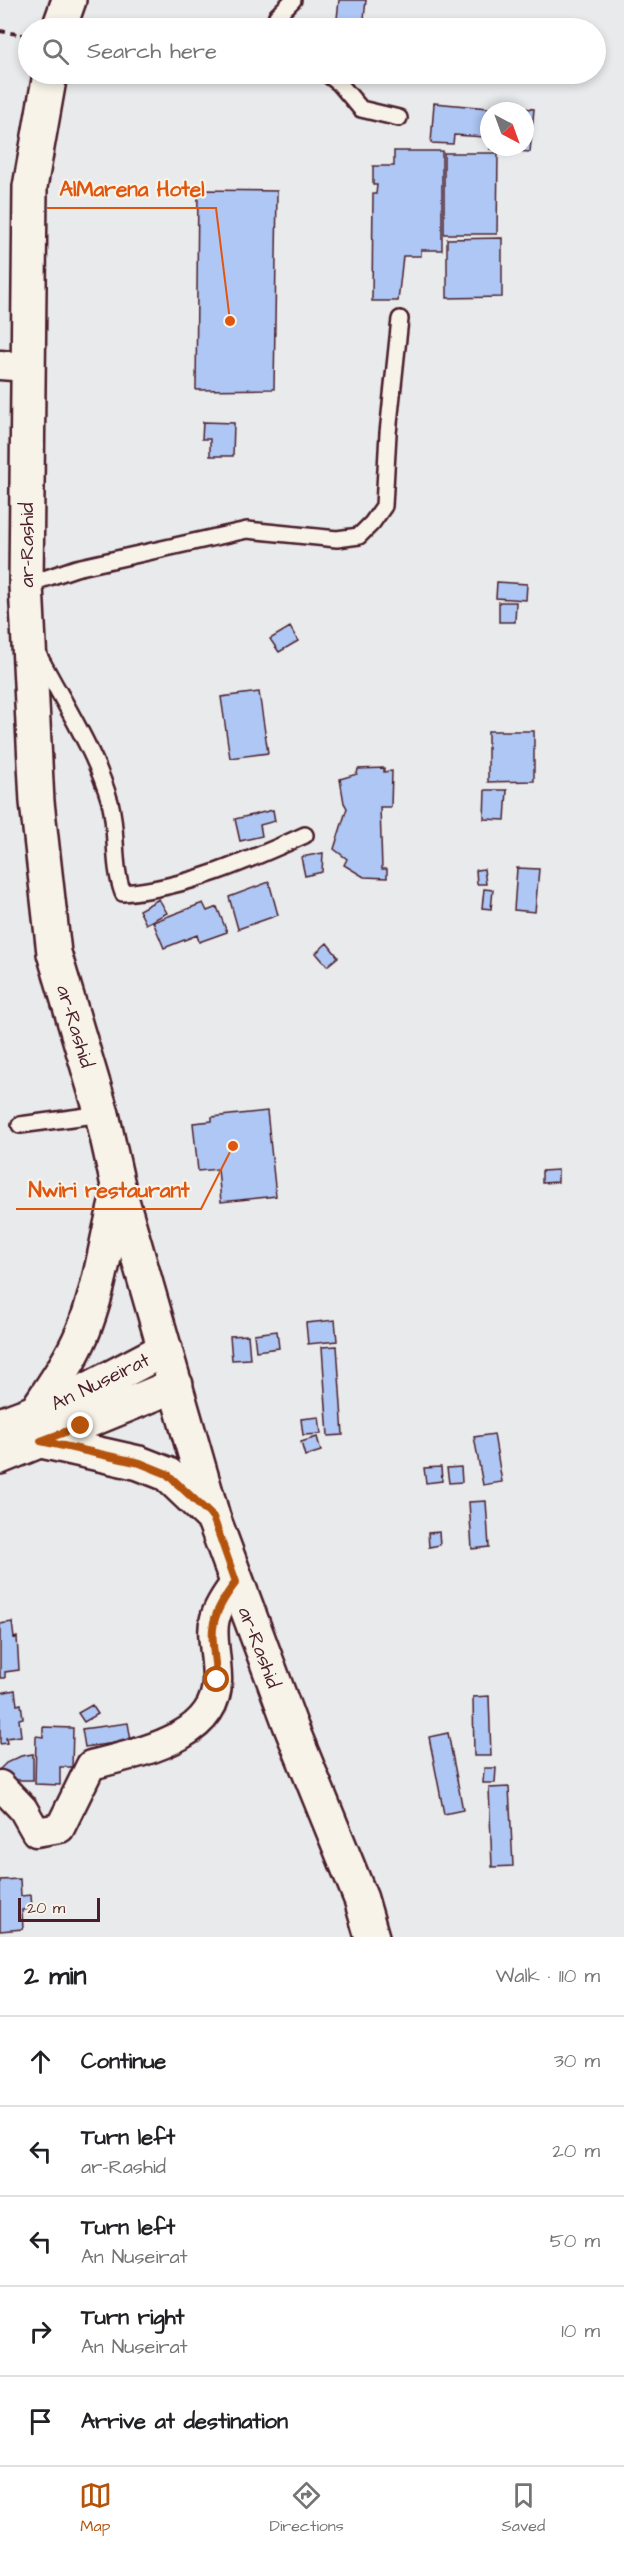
<!DOCTYPE html>
<meta charset="utf-8">
<style>
:root{--surface:#fff;--page:#f6f6f6;--text:#202124;--muted:#757577;--line:#e0e0e0;--accent:#b45309}
body{margin:0;font-family:"Architects Daughter",sans-serif;background:var(--page);color:var(--text)}
.compass{position:absolute;left:480px;top:102px;width:54px;height:54px;border-radius:50%;background:var(--surface);box-shadow:0 3px 9px #0003;rotate:139deg}
.scale{position:absolute;left:18px;bottom:15px;width:82px;box-sizing:border-box;padding-left:6px;border:3px solid #4a1f2b;border-top:0;font-size:16px;line-height:21px;white-space:nowrap;color:#4a1f2b;-webkit-text-stroke:4px #f7f3e8;paint-order:stroke}
.stop{position:absolute;width:18px;height:18px;margin:-14px;border:4px solid #b45309;border-radius:50%;background:#fff}
.stop.end{background:#b45309;border-color:#fff;box-shadow:0 2px 6px #0008}
.list{margin:0;padding:0;list-style:none}
h2{display:flex;justify-content:space-between;align-items:center;height:78px;margin:0;padding:0 24px;font-size:26px}
h2 small{font-size:20px;font-weight:400;color:var(--muted)}
.list li{display:grid;grid-template-columns:39px 1fr auto;gap:18px;align-items:center;box-sizing:border-box;height:90px;padding:0 24px;border-top:2px solid var(--line)}
.list b{display:block;font-size:22px;white-space:nowrap}
.list p{margin:0;font-size:20px;white-space:nowrap;color:var(--muted)}
.list em{font-size:20px;font-style:normal;color:var(--muted)}
.icon{flex:none;width:33px;height:33px;fill:none;stroke:currentColor;stroke-width:2;stroke-linecap:round;stroke-linejoin:round}
.map{position:relative;flex:none;width:624px;height:1937px;overflow:hidden}
.search{position:absolute;background:var(--surface);box-shadow:0 3px 9px #0003;left:18px;right:18px;top:18px;height:66px;display:flex;align-items:center;gap:15px;box-sizing:border-box;padding:0 21px;border-radius:33px;color:var(--muted);font-size:22px}
.sheet{height:528px;background:var(--surface)}
nav{display:flex;justify-content:space-around;align-items:center;box-sizing:border-box;height:84px;border-top:2px solid var(--line);background:var(--surface);font-size:16px;color:var(--muted)}
nav a{display:grid;justify-items:center;gap:3px}
nav .on{color:var(--accent)}
.map>svg:first-child{display:block}
.building{fill:#aec7f5;stroke:#4a1f2b;stroke-width:1.5}
.lines{fill:none;stroke-linecap:round;stroke-linejoin:round}
.lane-casing{stroke:#4a1f2b;stroke-width:20}
.street-casing{stroke:#4a1f2b;stroke-width:33}
.secondary-casing{stroke:#4a1f2b;stroke-width:38}
.path{stroke:#4a1f2b;stroke-width:4;stroke-dasharray:6 4.5;stroke-linecap:butt}
.lane{stroke:#f7f3e8;stroke-width:15}
.street{stroke:#f7f3e8;stroke-width:28}
.secondary{stroke:#f7f3e8;stroke-width:33}
.route{stroke:#b45309;stroke-width:8}
.labels{text-anchor:middle;stroke-width:4.5;stroke-linejoin:round;paint-order:stroke}
.street-label{font-size:20px;fill:#4a1f2b;stroke:#f7f3e8}
.leader{fill:none;stroke:#e0560e;stroke-width:2}
.callout-dot{fill:#e0560e;stroke:#f7f3e8;stroke-width:2}
.callout-label{font-size:21px;text-anchor:middle;font-weight:bold;fill:#e0560e;stroke:#f7f3e8;stroke-width:4.5;stroke-linejoin:round;paint-order:stroke}
</style>
<div class="map">
<svg width="624" height="1937" viewBox="0 0 624 1937">
<rect width="100%" height="100%" fill="#e8eaeb"/>
<filter id="ink" filterUnits="userSpaceOnUse"><feTurbulence type="fractalNoise" baseFrequency=".0167" numOctaves="2"/><feDisplacementMap in="SourceGraphic" scale="12" xChannelSelector="R" yChannelSelector="G"/><feConvolveMatrix kernelMatrix="1 2 1 2 8 2 1 2 1" color-interpolation-filters="sRGB"/></filter>
<g filter="url(#ink)">
<path class="building" d="M339,0H366L363,28H336Z
M434,103L488,108L485,137L454,135L453,144L431,143Z
M492,106L534,109L530,152L489,149L525,147V111H492Z
M394,151H442V250H421V256H403L398,301H372L373,194H376L377,185H373V166H394Z
M444,153H498L497,234H444Z
M198,190L277,191L274,389L196,390Z
M502,238V297L447,298V239Z
M203,422L234,423L233,456H210V439H202Z
M497,582L527,584L526,600L496,598Z
M499,602H516L515,622H499Z
M290,627L298,641L279,652L270,639Z
M259,692L268,753L230,758L221,697Z
M488,731H534V781L488,782Z
M384,768V772L392,771L391,807H380L382,869H387V878L364,877L344,865L347,859L334,849L347,808L344,803L340,779L357,774L358,769Z
M485,790H507L505,820L484,819Z
M273,810L275,821L260,825L262,836L240,841L235,819Z
M323,853L322,872L305,876L301,857Z
M517,868L539,869L535,912L514,910Z
M484,869L486,884H477L476,870Z
M269,882L278,915L238,929L229,897Z
M484,889L493,890L491,909L482,908Z
M159,899L167,913L146,924L139,910Z
M203,903L207,911L217,907L227,932L199,942L197,935L164,948L153,922Z
M327,943L338,957L327,966L316,953Z
M267,1111L276,1196L221,1202L218,1169L198,1171L193,1123L212,1121V1117Z
M558,1170V1182L542,1183V1171Z
M335,1320L337,1341L308,1344L306,1323Z
M277,1331L279,1348L256,1351L254,1334Z
M248,1335L250,1359L232,1360L230,1336Z
M337,1346L343,1435L328,1436L322,1347Z
M319,1417L321,1434L303,1435L301,1419Z
M494,1434L502,1482L483,1485L474,1437Z
M317,1437L321,1451L305,1456L301,1442Z
M441,1467L442,1481L426,1483L424,1468Z
M461,1467L462,1482L449,1483L447,1468Z
M486,1501L489,1547L472,1549L469,1502Z
M439,1532L440,1545L429,1547L428,1533Z
M12,1622L14,1638L17,1637L19,1670L5,1672V1678H0V1624Z
M15,1690L17,1705L21,1704L23,1718L19,1719L21,1736L6,1738L7,1743L0,1744V1693Z
M489,1696L491,1756H474L473,1697Z
M92,1705L98,1714L84,1722L78,1713Z
M128,1723L131,1741L85,1747L82,1729Z
M43,1727L73,1728L72,1767H60V1785L35,1784L36,1736L43,1737Z
M448,1733L463,1810L444,1814L429,1737Z
M33,1754V1780H0V1769L6,1763L21,1756Z
M484,1768H496L495,1783H483Z
M509,1787L513,1866L492,1867L489,1788Z
M20,1879L21,1896L31,1895L32,1909L22,1910L23,1929L0,1931V1880Z"/>
<g class="lines">
<g class="lane-casing">
<path id="lane" d="M274,28L277,16L293,0
M327,74L339,83L361,109L399,118
M26,585L76,568L247,530L337,539L359,536L372,523L384,506L388,433L400,319
M38,654C63,702 95,750 110,802C118,832 112,864 123,893C187,888 247,861 305,835
M20,1125L102,1114"/>
</g>
<g class="street-casing">
<path id="street" d="M0,365L27,367
M0,1785L23,1809L36,1832L60,1828L91,1765C136,1753 220,1739 217,1677C215,1629 203,1625 236,1582"/>
</g>
<g class="secondary-casing">
<path id="secondary" d="M59,28L69,0
M50,74L30,187L26,585L37,802L54,953L102,1114L119,1190L213,1517L291,1727L361,1899L372,1937
M35,1413C52,1387 70,1362 82,1334C101,1288 106,1239 119,1192
M0,1425L72,1398L165,1349
M41,1441L139,1463L167,1474L212,1517
M0,1457L176,1385"/>
</g>
<path class="path" d="M0,31L28,36"/>
<use href="#lane" class="lane"/>
<use href="#street" class="street"/>
<use href="#secondary" class="secondary"/>
</g>
</g>
<g class="lines" filter="url(#ink)">
<path class="route" d="M81,1426L41,1441L140,1463L167,1474L213,1517L236,1582C205,1622 212,1633 217,1680"/>
</g>
<g class="labels">
<g class="street-label">
<text transform="translate(26 545) rotate(-90)" y="7">ar-Rashid</text>
<text transform="translate(76 1026) rotate(73)" y="7">ar-Rashid</text>
<text transform="translate(100 1381) rotate(-26)" y="7">An Nuseirat</text>
<text transform="translate(260 1647) rotate(69)" y="7">ar-Rashid</text>
</g>
</g>
<path class="leader" d="M230 321L216 208H47M233 1146L201 1209H16"/>
<g class="callout-dot">
<circle cx="230" cy="321" r="6"/>
<circle cx="233" cy="1146" r="6"/>
</g>
<g class="callout-label">
<text x="132" y="196">AlMarena Hotel</text>
<text x="109" y="1197">Nwiri restaurant</text>
</g>
</svg>
<svg class="compass" viewBox="-18 -18 36 36"><path d="M0-13l5 13h-10z" fill="#e53935"/><path d="M0 13l5-13h-10z" fill="#757577"/></svg>
<div class="scale">20 m</div>
<div class="stop" style="left:217px;top:1680px"></div>
<div class="stop end" style="left:81px;top:1426px"></div>
<div class="search"><svg class="icon" aria-label="search" viewBox="0 0 24 24"><circle cx="10" cy="10" r="6"/><path d="M15 15l6 6"/></svg>Search here</div>
</div>
<section class="sheet">
<h2>2 min<small>Walk · 110 m</small></h2>
<ul class="list">
<li><svg class="icon" aria-label="ahead" viewBox="0 0 24 24"><path d="M12 20V5M6 11l6-6 6 6"/></svg><div><b>Continue</b></div><em>30 m</em></li>
<li><svg class="icon" aria-label="left" viewBox="0 0 24 24"><path d="M17 20v-9H6M10 6l-5 5 5 5"/></svg><div><b>Turn left</b><p>ar-Rashid</p></div><em>20 m</em></li>
<li><svg class="icon" aria-label="left" viewBox="0 0 24 24"><path d="M17 20v-9H6M10 6l-5 5 5 5"/></svg><div><b>Turn left</b><p>An Nuseirat</p></div><em>50 m</em></li>
<li><svg class="icon" aria-label="right" viewBox="0 0 24 24"><path d="M7 20v-9h11M14 6l5 5-5 5"/></svg><div><b>Turn right</b><p>An Nuseirat</p></div><em>10 m</em></li>
<li><svg class="icon" aria-label="arrive" viewBox="0 0 24 24"><path d="M6 21V4h12l-3 4 3 4H6"/></svg><div><b>Arrive at destination</b></div></li>
</ul>
</section>
<nav>
<a class="on"><svg class="icon" aria-label="map" viewBox="0 0 24 24"><path d="M3 6l6-2 6 2 6-2v14l-6 2-6-2-6 2zM9 4v14M15 6v14"/></svg>Map</a>
<a><svg class="icon" aria-label="directions" viewBox="0 0 24 24"><path d="M12 3l9 9-9 9-9-9zM9 14v-3h6M13 9l2 2-2 2"/></svg>Directions</a>
<a><svg class="icon" aria-label="saved" viewBox="0 0 24 24"><path d="M7 4h10v16l-5-4-5 4z"/></svg>Saved</a>
</nav>
